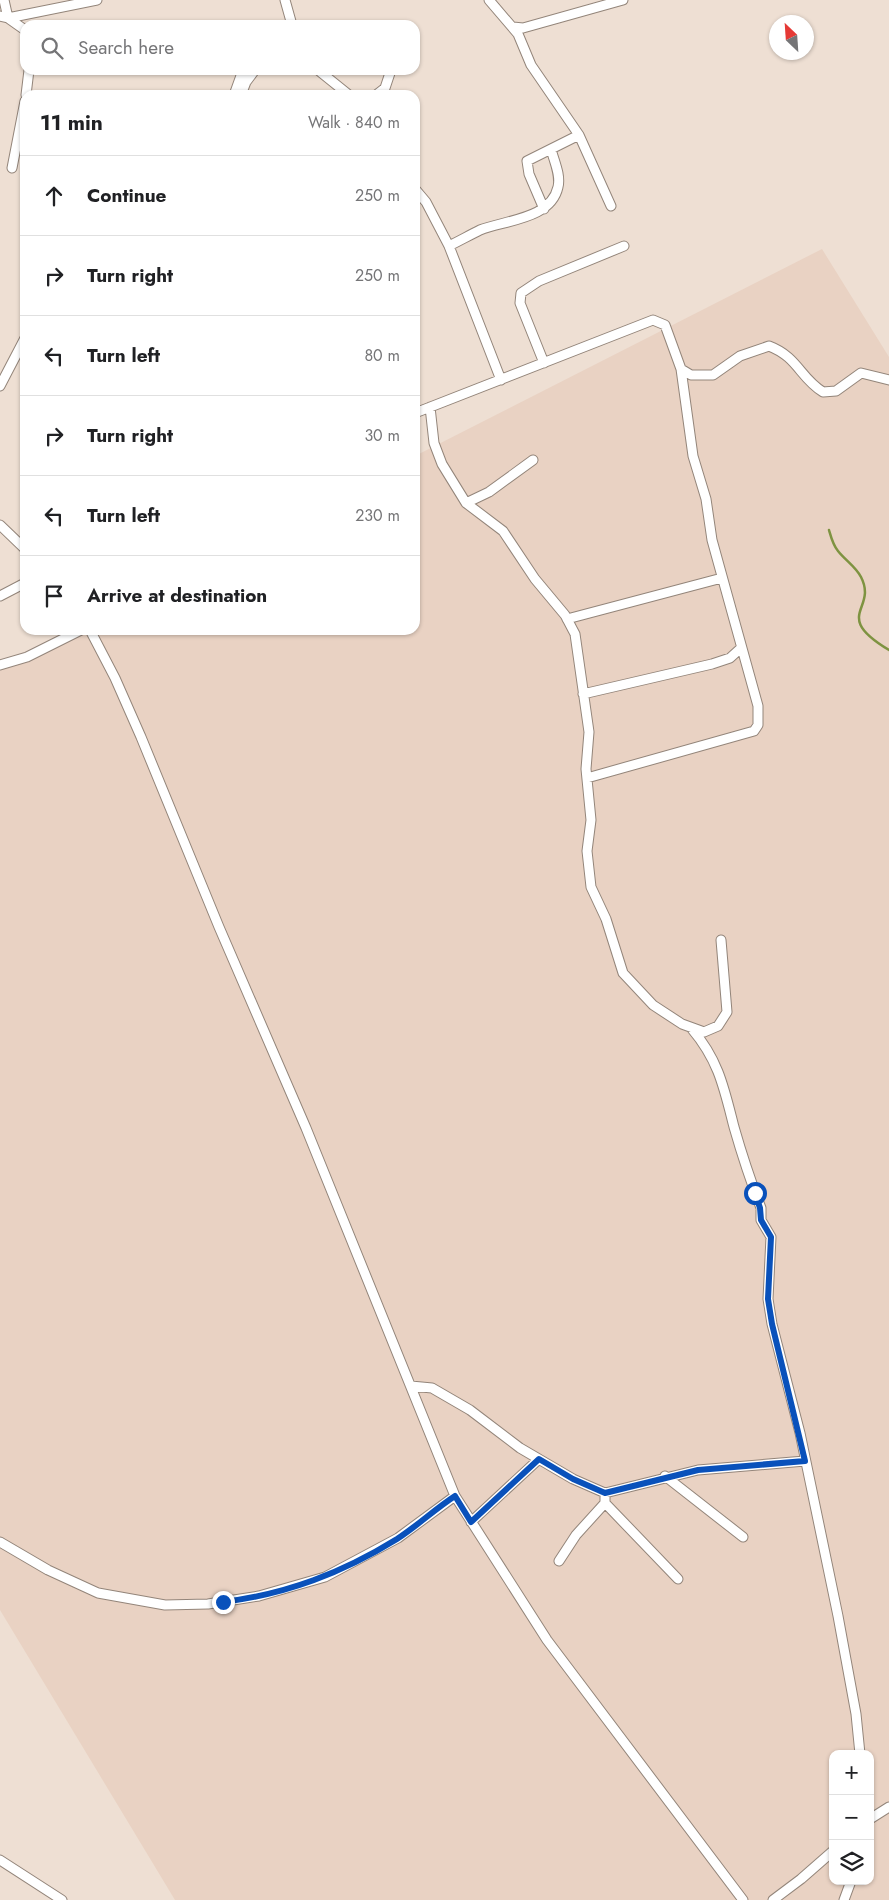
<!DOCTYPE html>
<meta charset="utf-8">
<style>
:root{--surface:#fff;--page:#f2f2f2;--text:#202124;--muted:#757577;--line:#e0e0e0}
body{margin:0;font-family:Jost,sans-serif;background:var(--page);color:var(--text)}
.controls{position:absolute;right:15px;bottom:15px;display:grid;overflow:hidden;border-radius:10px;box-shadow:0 1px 4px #0004}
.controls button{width:45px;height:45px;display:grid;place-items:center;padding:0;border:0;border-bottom:1px solid var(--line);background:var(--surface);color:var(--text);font:25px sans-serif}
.compass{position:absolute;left:769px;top:15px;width:45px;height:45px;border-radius:50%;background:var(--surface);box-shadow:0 1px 4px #0004;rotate:335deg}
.stop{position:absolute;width:15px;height:15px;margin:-11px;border:4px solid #0951bb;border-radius:50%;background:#fff}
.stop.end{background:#0951bb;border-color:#fff;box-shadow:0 1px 5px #0008}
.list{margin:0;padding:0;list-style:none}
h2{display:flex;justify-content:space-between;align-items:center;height:65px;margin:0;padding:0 20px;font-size:21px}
h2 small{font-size:16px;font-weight:400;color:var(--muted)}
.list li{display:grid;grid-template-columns:32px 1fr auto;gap:15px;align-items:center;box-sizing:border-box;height:80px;padding:0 20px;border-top:1px solid var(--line)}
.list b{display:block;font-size:19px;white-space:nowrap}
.list em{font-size:16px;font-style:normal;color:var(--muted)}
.icon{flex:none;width:28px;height:28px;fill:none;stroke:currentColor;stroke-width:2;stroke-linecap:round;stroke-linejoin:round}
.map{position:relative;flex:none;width:889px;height:1900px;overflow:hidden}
.search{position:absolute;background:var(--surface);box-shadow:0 1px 4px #0004;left:20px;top:20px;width:400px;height:55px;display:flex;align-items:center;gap:12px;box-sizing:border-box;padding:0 18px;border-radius:15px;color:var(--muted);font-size:19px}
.panel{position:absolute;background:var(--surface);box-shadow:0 1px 4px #0004;left:20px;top:90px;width:400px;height:545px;border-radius:15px}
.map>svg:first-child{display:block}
.built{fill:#e9d2c3;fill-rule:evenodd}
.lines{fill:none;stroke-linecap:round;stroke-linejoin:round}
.stream{stroke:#7e9341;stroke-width:2.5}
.minor-casing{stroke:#93857a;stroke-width:11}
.minor{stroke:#fff;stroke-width:9}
.route{stroke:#0951bb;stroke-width:6}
</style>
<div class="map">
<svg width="889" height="1900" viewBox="0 0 889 1900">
<rect width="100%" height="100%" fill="#eedfd3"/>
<path class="built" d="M822,249L889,357V1900H175L0,1610V666L71,630H415V456ZM833,1754H870V1881H833Z"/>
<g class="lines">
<path class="stream" d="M829,530C831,537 833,545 838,551C845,560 856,567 861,577C878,610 831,615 889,650"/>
<g class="minor-casing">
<path id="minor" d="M4,0L8,18L25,30
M285,0L292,25
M489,0L518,34L531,65L579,135L611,206
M0,16L8,18L97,0
M513,27L523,28L623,0
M318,70L349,95
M26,95L29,70
M234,95L243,70
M241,95L246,82L255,70
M376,95L385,88L391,70
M12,168L25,101
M415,189L426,202L449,246L501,380
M544,209L529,174L527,161L579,135
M449,246C459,241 470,235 480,230C506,220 551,219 558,187C561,175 554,161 551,149
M544,363L520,303L521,293L539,281L624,246
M0,386L25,338
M430,407L434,443L442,464L466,503L503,531L535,579L565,615L575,634L589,732L586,769L591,820L587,851L591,887L606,919L623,973L653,1005L682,1024L704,1032L718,1026L727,1012L721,940
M415,413L653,320L665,325L681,369L691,375H713L740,356L769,346C798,357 800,378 823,392L836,391L861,373L889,380
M466,503L489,492L533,460
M0,525L25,549
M0,596L25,583
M567,619L722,578
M90,630L115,678L141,737L219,927L306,1128L455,1496L547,1640L743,1900
M0,665L27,657L81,630
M583,694L712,664L730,658L741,648
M587,778L754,731L758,725V706L712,540L706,499L693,456L681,369
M692,1029C719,1061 724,1088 734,1127C742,1155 751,1182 761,1208V1220L771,1237L768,1299L772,1324L800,1433L838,1616L856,1714L860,1754
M411,1386L432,1388L470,1410L520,1448L573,1479L605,1493L698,1470L805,1461
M665,1476L743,1537
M605,1503L678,1579
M471,1522L539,1459
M0,1542L48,1570L98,1593L165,1605L208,1604L259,1596L325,1577L398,1538L455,1496
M559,1561L576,1535L605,1503V1497
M870,1819L889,1807
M0,1860L62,1900
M773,1900L801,1879L833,1851
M844,1900L851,1881"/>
</g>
<use href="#minor" class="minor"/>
</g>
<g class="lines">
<path class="route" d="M223,1602C287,1594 342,1573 397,1539C417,1526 435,1509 455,1496L471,1522L539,1459L573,1479L605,1493L698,1470L805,1461L772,1324L768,1299L771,1237L761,1220L760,1208L755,1193"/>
</g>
</svg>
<div class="controls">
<button>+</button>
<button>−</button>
<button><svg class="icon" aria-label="layers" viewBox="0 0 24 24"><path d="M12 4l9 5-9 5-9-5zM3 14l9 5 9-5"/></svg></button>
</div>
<svg class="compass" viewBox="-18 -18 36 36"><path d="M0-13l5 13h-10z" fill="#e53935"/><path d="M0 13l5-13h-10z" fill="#757577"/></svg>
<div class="stop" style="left:755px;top:1193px"></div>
<div class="stop end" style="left:223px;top:1602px"></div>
<div class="search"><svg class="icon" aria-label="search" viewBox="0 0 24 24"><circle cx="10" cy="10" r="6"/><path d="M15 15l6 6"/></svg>Search here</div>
<section class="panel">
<h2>11 min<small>Walk · 840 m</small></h2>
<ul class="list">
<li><svg class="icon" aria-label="ahead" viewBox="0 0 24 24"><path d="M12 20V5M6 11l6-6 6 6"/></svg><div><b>Continue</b></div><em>250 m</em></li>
<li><svg class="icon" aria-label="right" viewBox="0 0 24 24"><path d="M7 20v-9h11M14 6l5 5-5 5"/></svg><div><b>Turn right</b></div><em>250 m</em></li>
<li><svg class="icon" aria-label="left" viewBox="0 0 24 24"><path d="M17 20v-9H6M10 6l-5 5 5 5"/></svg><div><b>Turn left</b></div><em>80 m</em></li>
<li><svg class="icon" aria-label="right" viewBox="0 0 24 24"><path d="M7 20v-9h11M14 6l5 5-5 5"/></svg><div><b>Turn right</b></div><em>30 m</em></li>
<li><svg class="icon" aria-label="left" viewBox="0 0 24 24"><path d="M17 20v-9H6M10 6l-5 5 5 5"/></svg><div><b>Turn left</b></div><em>230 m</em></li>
<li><svg class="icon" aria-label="arrive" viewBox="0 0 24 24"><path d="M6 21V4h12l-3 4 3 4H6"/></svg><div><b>Arrive at destination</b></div></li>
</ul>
</section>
</div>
